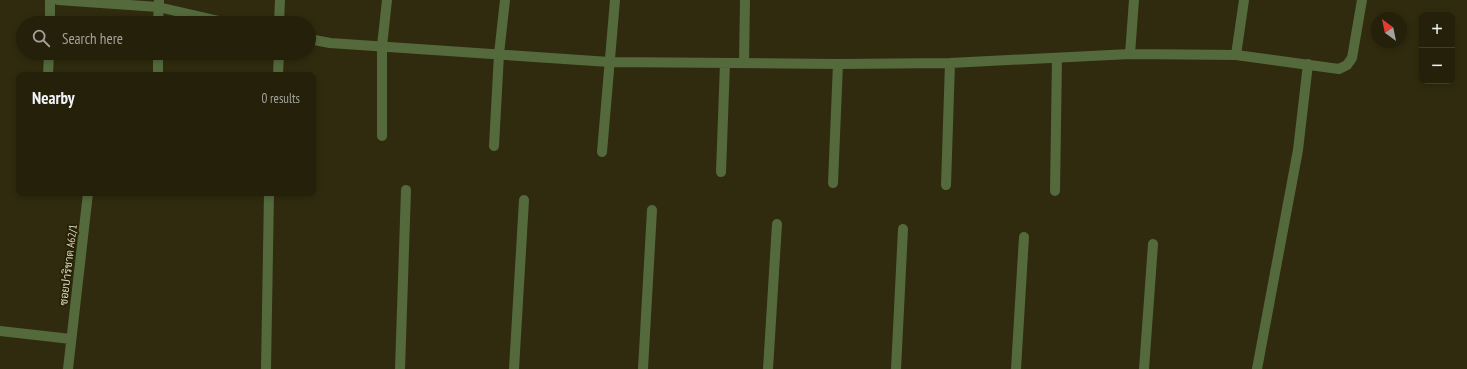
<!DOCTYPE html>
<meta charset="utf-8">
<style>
:root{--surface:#24200a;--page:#302d18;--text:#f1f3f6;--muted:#a3a39c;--line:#413e2b}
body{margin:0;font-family:"PT Sans Narrow",Sarabun,sans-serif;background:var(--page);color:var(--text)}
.controls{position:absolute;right:12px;top:12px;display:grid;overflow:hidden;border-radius:8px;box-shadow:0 2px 6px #0003}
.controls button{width:36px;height:36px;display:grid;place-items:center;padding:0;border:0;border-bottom:1px solid var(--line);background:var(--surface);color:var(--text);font:20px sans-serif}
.compass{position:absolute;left:1371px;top:12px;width:36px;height:36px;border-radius:50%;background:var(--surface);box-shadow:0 2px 6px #0003;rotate:327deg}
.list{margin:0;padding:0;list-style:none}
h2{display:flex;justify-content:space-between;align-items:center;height:52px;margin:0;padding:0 16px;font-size:17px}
h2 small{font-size:13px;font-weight:400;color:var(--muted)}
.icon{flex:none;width:22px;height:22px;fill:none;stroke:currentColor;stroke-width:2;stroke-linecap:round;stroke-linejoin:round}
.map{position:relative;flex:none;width:1467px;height:369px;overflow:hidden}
.search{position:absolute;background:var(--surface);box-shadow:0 2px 6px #0003;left:16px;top:16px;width:300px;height:44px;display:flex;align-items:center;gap:10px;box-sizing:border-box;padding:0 14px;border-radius:22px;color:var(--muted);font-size:15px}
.panel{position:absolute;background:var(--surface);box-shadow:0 2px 6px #0003;left:16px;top:72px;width:300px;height:124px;border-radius:8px}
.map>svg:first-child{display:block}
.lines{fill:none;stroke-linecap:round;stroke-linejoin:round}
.street{stroke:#546a3c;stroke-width:10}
.labels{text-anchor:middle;stroke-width:3.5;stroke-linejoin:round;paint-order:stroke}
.street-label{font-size:11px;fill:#dad7c6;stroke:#262104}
</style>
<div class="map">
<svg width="1467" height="369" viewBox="0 0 1467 369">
<rect width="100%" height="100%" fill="#302b0e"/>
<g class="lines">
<path class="street" d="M58,0L158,7L228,23
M50,23V0
M158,23L159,0
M279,23L280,0
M309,39L330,43L609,62L838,64L950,63L1130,54L1236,55L1339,69L1347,65L1352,58L1362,0
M1130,54L1134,0
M1236,55L1244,0
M744,63L745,0
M48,75L49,53
M158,75V53
M278,75L279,53
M382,136V46L387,0
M494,146L499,54L505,0
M602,152L615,0
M721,172L725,63
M833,183L838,64
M946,185L950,63
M1055,191L1057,58
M0,331L71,339
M68,369L88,193
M266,369L269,193
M400,369L406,190
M514,369L524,200
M643,369L652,210
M768,369L777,224
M896,369L903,229
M1016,369L1024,237
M1144,369L1153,244
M1257,369L1298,150L1308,64"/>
</g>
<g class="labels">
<g class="street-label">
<text transform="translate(68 265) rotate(-83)" y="4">ซอยปาริชาต A62/1</text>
</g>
</g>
</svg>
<div class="controls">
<button>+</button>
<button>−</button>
</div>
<svg class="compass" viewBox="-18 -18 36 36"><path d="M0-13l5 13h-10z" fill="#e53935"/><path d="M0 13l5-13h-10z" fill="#a3a39c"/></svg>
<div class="search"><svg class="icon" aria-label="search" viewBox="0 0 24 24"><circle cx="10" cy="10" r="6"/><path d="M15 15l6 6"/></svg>Search here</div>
<section class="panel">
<h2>Nearby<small>0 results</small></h2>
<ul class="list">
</ul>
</section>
</div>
